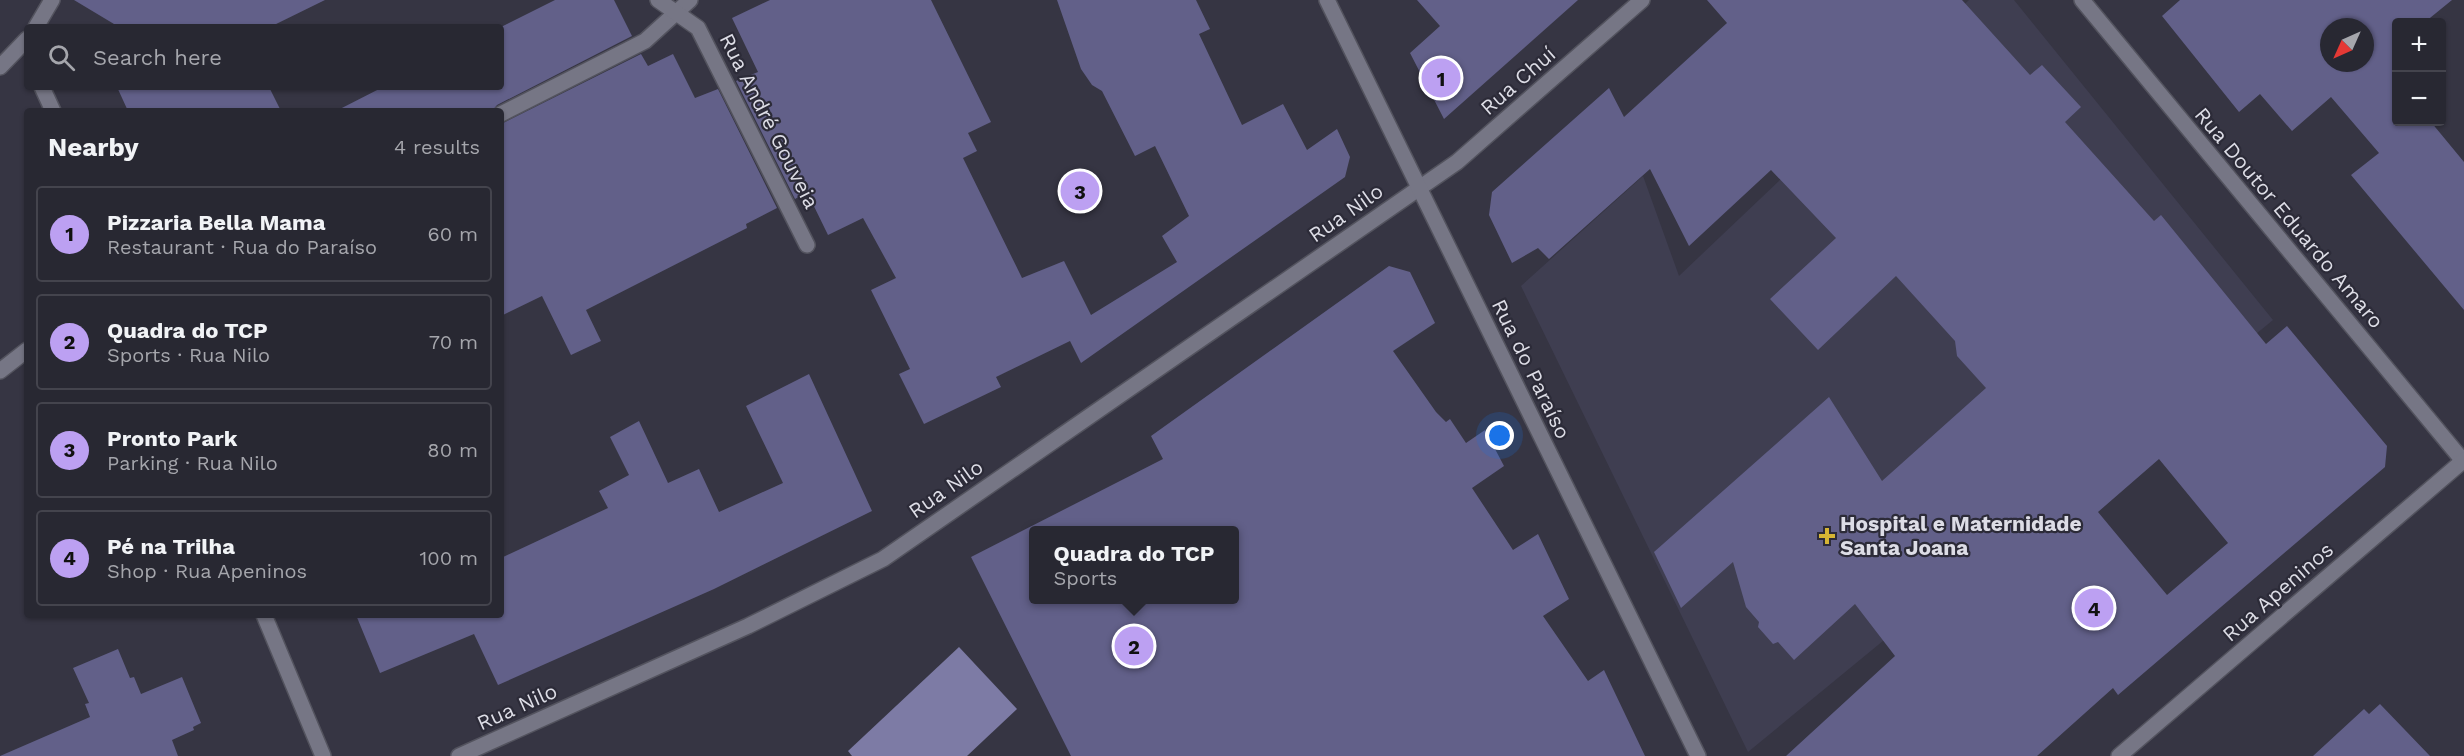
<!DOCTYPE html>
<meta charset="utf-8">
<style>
:root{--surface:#282832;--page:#34343e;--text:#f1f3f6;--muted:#a5a6ac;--line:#44444d;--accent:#bca0f2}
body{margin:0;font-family:"Work Sans",sans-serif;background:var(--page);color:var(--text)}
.controls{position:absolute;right:18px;top:18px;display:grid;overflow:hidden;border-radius:6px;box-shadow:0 2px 4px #0004}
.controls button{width:54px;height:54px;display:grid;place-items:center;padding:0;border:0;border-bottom:2px solid var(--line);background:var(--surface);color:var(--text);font:30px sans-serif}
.compass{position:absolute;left:2320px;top:18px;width:54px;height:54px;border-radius:50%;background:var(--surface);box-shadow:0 2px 4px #0004;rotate:225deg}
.you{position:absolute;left:1500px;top:436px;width:21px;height:21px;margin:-15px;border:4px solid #fff;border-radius:50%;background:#1a73e8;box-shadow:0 0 0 9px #1a73e833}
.badge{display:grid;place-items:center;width:39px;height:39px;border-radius:50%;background:var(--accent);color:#111;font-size:20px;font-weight:700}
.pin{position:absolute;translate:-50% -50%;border:3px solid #fff;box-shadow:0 2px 6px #0006}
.popup{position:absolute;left:1029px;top:526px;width:210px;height:78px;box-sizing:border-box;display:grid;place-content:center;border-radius:6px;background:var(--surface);filter:drop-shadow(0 2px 4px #0005);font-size:20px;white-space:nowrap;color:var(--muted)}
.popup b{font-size:22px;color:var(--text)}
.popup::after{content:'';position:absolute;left:50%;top:100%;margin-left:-12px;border:12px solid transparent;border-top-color:var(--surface)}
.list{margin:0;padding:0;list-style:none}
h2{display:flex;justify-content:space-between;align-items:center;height:78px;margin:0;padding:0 24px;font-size:26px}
h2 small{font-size:20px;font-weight:400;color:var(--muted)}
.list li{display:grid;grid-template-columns:39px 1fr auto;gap:18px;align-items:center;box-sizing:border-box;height:96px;margin:0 12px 12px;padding:0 12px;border:2px solid var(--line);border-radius:6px}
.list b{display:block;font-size:22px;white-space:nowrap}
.list p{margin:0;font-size:20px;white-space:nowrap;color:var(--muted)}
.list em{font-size:20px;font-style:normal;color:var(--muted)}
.icon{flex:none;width:33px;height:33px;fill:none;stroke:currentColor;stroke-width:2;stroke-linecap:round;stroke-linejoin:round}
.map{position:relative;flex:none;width:2464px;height:756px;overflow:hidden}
.search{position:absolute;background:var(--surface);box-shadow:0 2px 4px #0004;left:24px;top:24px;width:480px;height:66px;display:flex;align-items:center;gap:15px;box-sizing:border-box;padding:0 21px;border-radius:6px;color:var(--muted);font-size:22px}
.panel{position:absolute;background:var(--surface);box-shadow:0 2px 4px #0004;left:24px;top:108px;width:480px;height:510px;border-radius:6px}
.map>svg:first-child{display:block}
.built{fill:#3f3e51}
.water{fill:#7d7ba5}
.building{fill:#626089;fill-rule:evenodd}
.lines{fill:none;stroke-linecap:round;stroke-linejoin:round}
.service-casing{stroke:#53535e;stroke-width:18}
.minor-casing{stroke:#53535e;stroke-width:18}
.tertiary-casing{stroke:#53535e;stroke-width:18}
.service{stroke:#767685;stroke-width:15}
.minor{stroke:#767685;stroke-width:15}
.tertiary{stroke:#767685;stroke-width:15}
.poi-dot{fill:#d6b534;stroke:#2c2b38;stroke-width:2}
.labels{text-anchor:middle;stroke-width:4.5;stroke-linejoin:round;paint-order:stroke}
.street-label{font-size:21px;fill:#dddde6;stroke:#2c2b38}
.poi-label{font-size:21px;font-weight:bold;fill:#dddde6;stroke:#2c2b38;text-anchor:start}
</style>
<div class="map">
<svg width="2464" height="756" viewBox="0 0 2464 756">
<rect width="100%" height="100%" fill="#363543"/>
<path class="built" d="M1969,0H2014L2273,320L1748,752L1521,286L1643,176L1679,276Z"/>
<path class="water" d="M959,647L1017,709L967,756H852L848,751Z"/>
<path class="building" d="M74,0H325L270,27H119Z
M555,0H614L632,36L497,105L492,111H336L383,87H501V27Z
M770,0H931L991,122L968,133L977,151L963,158L1022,278L1064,261L1091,315L1177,262L1162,236L1189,216L1155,146L1135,156L1102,91L1092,85L1081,69L1057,0H1196L1210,29L1199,34L1242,125L1283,104L1307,150L1337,129L1350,157L1345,177L1081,363L1070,341L996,377L1001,387L924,424L899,374L910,369L871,290L896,278L863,218L828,235L807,192L795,199L736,81L758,72L732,18Z
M1417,0H1578L1444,119L1410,53L1440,26Z
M1707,0H1962L2030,75L2042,65L2081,107L2065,122L2154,221L2161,215L2266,344L2287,326L2387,446L2385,467L2118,695L2113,688L2037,756H1786L1895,656L1855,604L1794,660L1778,642L1773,644L1758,627L1759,622L1746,607L1733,562L1681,608L1654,552L1829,397L1882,481L1986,388L1957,356L1955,341L1896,276L1818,350L1770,299L1836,238L1771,170L1689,246L1650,169L1549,259L1538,248L1512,263L1489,215L1492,192L1609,88L1624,117L1727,23ZM2159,459L2228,543L2167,595L2098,512Z
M2180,0H2452L2425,22H2397V122H2431L2464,162V310L2351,175L2379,153L2331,97L2292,131L2260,94L2239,112L2162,16ZM2329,27H2365V63H2329Z
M641,54L648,66L673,54L695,98L718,89L777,208L746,224L747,228L586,310L601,341L571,355L542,296L501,316V124Z
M117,87H269L281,111H128Z
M1389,266L1410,272L1435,323L1393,351L1436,412L1446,422L1450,419L1466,443L1485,430L1504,466L1472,488L1513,550L1538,534L1569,599L1543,616L1588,681L1604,670L1645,756H1071L971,557L1163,459L1151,436ZM1034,531H1234V600H1034Z
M809,374L872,511L714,589L498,685L474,634L380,673L356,615H501V558L608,508L599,491L629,475L610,437L639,421L668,483L699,469L719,512L783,483L746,406Z
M118,649L130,678L134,677L141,694L182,677L201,723L193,727L194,730L172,740L178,756H0L90,717L85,704L89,703L73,668Z
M2380,704L2430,756H2313L2364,709L2369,714Z"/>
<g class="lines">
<g class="service-casing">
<path id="service" d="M501,114L645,41L690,0"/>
</g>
<g class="minor-casing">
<path id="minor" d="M658,0L698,28L807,245
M2082,0L2464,462
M36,27L52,0
M0,67L27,39
M42,87L53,111
M0,371L27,350
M264,615L323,756
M459,756L748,626L883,559L1457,162L1642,0"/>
</g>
<g class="tertiary-casing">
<path id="tertiary" d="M1327,0L1698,756
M2119,756L2464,460"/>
</g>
<use href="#service" class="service"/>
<use href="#minor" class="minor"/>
<use href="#tertiary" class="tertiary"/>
</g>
<path class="poi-dot" d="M1824 527h6v6h6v6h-6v6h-6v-6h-6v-6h6z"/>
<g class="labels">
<g class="street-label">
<text transform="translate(1518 81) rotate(-41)" y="7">Rua Chuí</text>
<text transform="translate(769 121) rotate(63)" y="7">Rua André Gouveia</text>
<text transform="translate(1346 213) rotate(-35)" y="7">Rua Nilo</text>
<text transform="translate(2289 218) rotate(50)" y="7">Rua Doutor Eduardo Amaro</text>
<text transform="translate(1531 369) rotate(64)" y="7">Rua do Paraíso</text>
<text transform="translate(946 489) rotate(-35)" y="7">Rua Nilo</text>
<text transform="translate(2278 592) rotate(-41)" y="7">Rua Apeninos</text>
<text transform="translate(517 707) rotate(-24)" y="7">Rua Nilo</text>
</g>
<g class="poi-label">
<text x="1840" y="531">Hospital e Maternidade<tspan x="1840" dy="24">Santa Joana</tspan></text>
</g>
</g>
</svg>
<div class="controls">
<button>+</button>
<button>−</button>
</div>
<svg class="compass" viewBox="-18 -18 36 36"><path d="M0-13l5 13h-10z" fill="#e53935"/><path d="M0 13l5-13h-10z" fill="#a5a6ac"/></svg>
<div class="you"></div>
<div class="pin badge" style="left:1441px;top:78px">1</div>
<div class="pin badge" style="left:1134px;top:646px">2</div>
<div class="popup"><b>Quadra do TCP</b>Sports</div>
<div class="pin badge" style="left:1080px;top:191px">3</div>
<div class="pin badge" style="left:2094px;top:608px">4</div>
<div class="search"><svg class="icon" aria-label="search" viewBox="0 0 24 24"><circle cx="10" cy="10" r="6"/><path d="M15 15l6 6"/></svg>Search here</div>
<section class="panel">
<h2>Nearby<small>4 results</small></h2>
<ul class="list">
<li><span class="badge">1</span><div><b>Pizzaria Bella Mama</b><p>Restaurant · Rua do Paraíso</p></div><em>60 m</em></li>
<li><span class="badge">2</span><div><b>Quadra do TCP</b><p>Sports · Rua Nilo</p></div><em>70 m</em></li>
<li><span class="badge">3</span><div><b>Pronto Park</b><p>Parking · Rua Nilo</p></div><em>80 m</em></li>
<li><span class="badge">4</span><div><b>Pé na Trilha</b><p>Shop · Rua Apeninos</p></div><em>100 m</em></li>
</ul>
</section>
</div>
